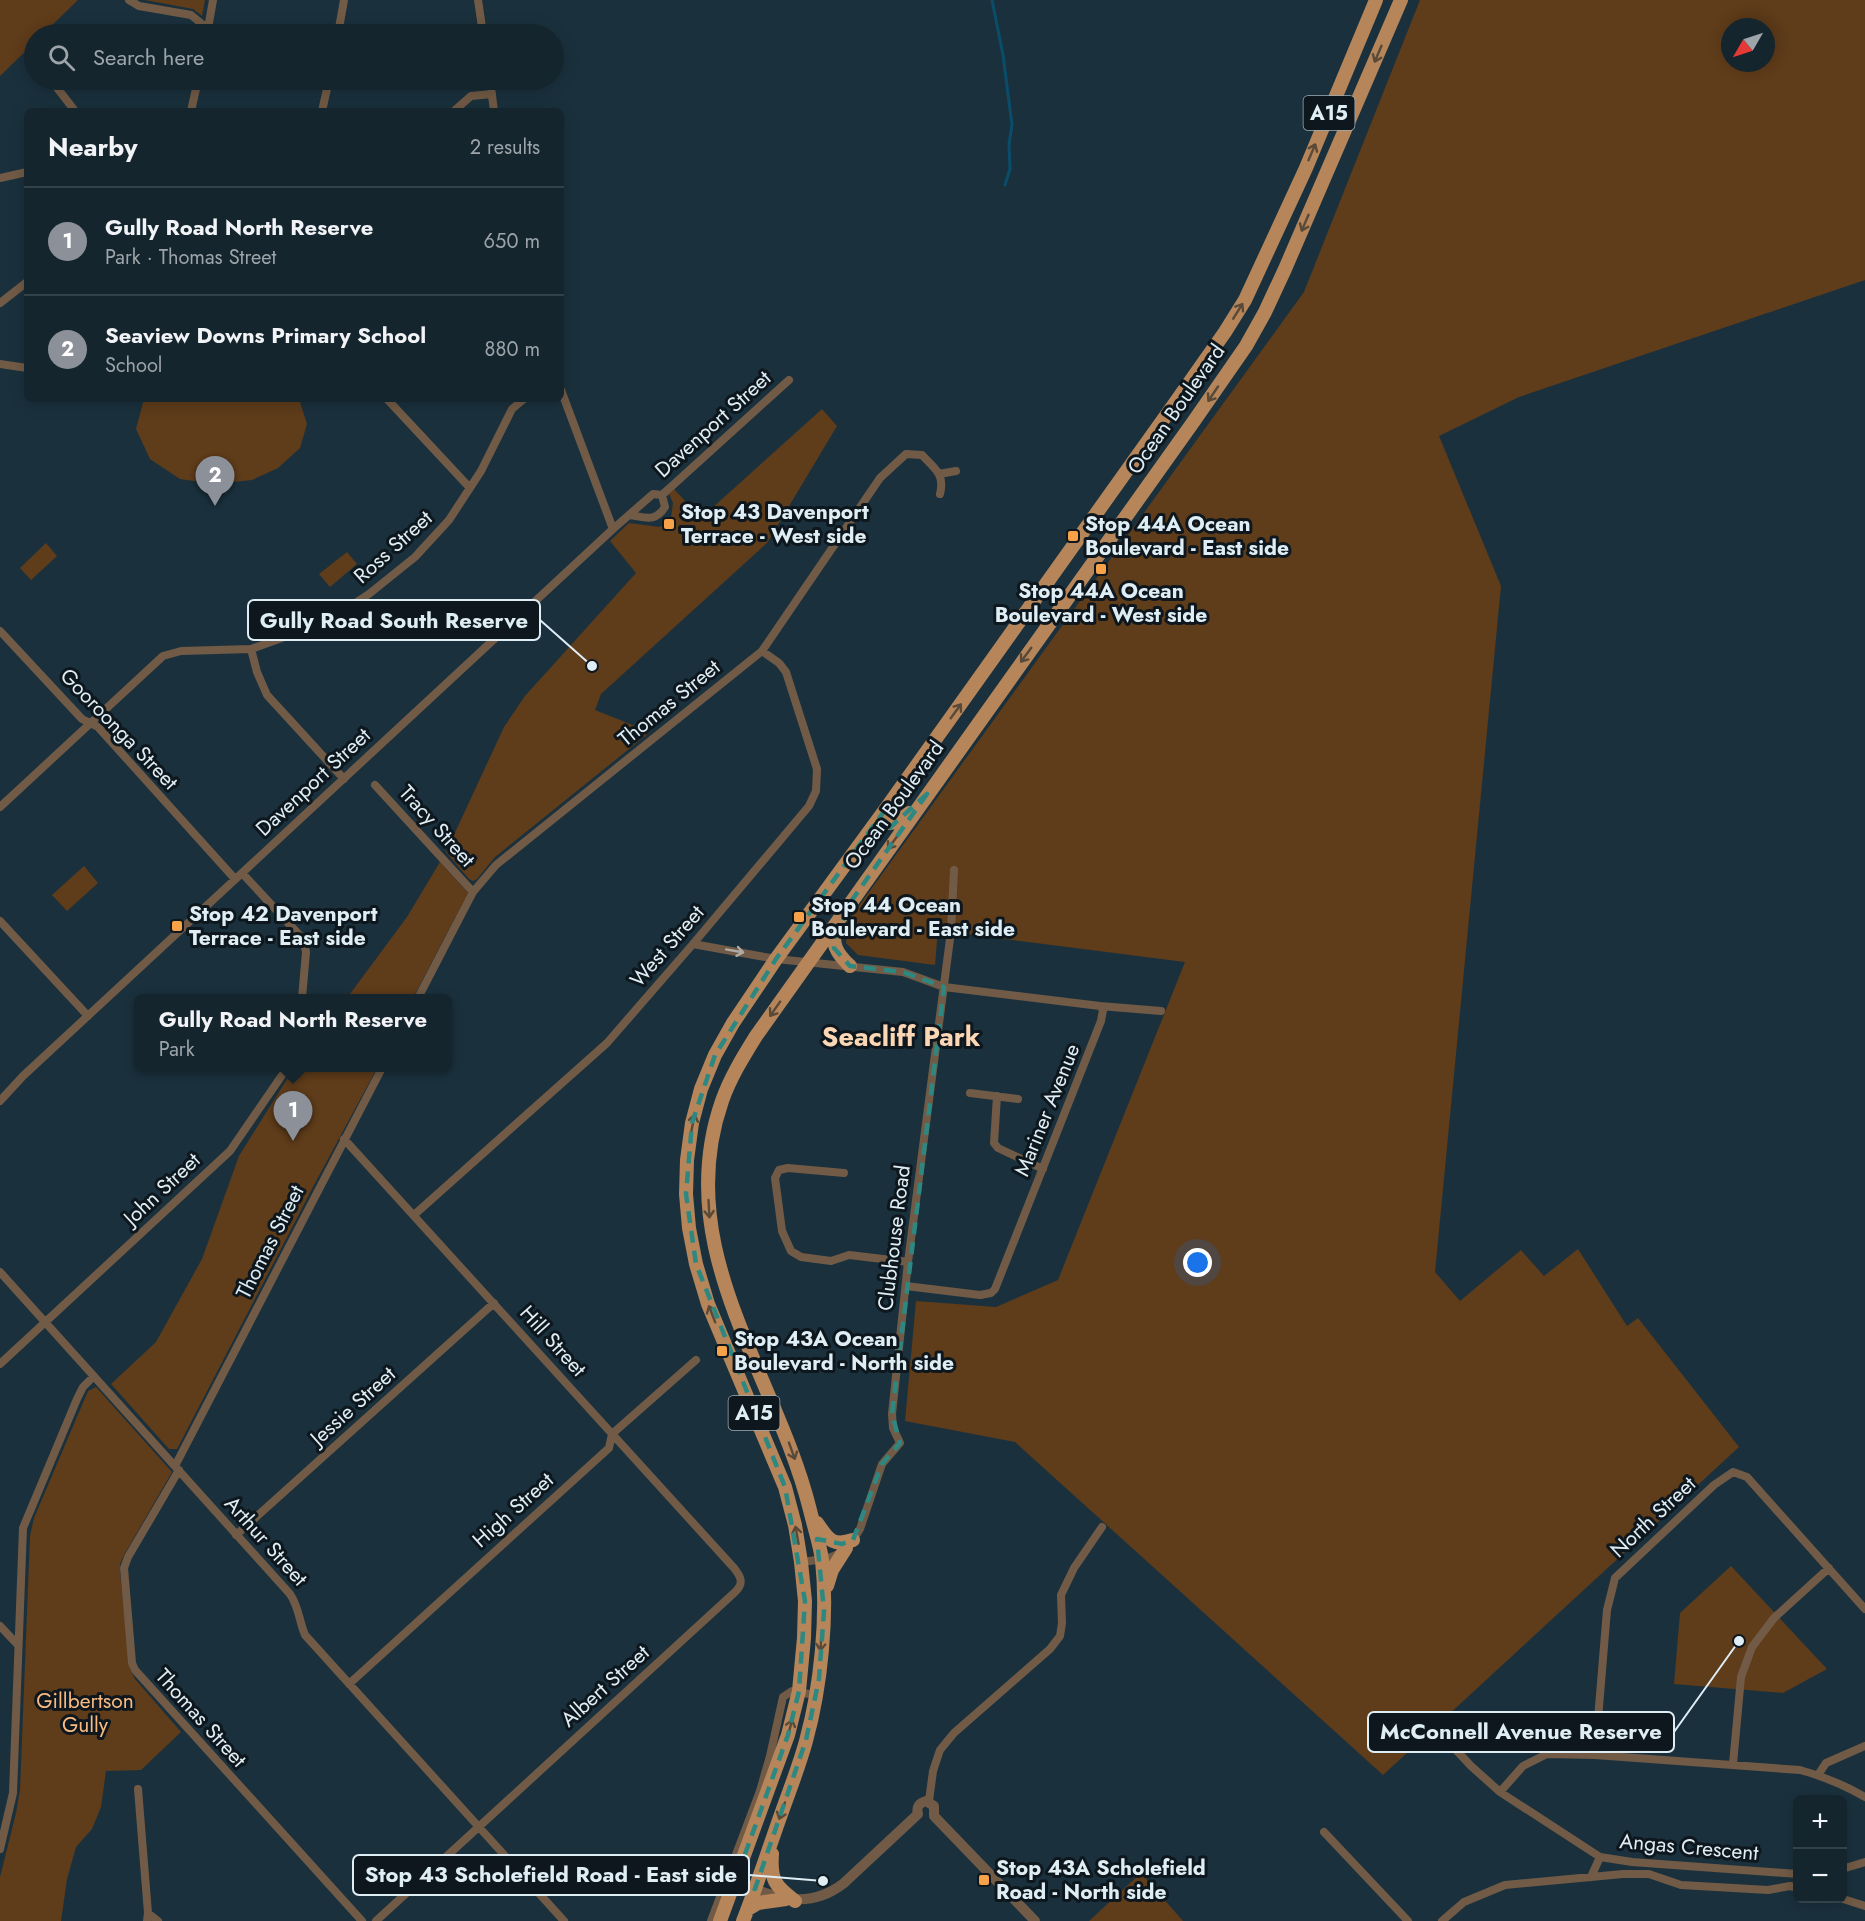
<!DOCTYPE html>
<meta charset="utf-8">
<style>
:root{--surface:#14252e;--page:#21313a;--text:#f1f3f6;--muted:#9da5aa;--line:#33424a;--accent:#8c9099}
body{margin:0;font-family:Jost,sans-serif;background:var(--page);color:var(--text)}
.controls{position:absolute;right:18px;bottom:18px;display:grid;overflow:hidden;border-radius:9px;box-shadow:0 3px 15px #0003}
.controls button{width:54px;height:54px;display:grid;place-items:center;padding:0;border:0;border-bottom:2px solid var(--line);background:var(--surface);color:var(--text);font:30px sans-serif}
.compass{position:absolute;left:1721px;top:18px;width:54px;height:54px;border-radius:50%;background:var(--surface);box-shadow:0 3px 15px #0003;rotate:231deg}
.you{position:absolute;left:1198px;top:1263px;width:21px;height:21px;margin:-15px;border:4px solid #fff;border-radius:50%;background:#1a73e8;box-shadow:0 0 0 9px #1a73e833}
.badge{display:grid;place-items:center;width:39px;height:39px;border-radius:50%;background:var(--accent);color:#fff;font-size:20px;font-weight:700}
.pin{position:absolute;translate:-50% -50px;filter:drop-shadow(0 2px 3px #0008)}
.pin::after{content:'';position:absolute;top:32px;width:21px;height:18px;background:inherit;clip-path:polygon(0 0,100% 0,50% 100%)}
.popup{position:absolute;left:134px;top:994px;width:318px;height:78px;box-sizing:border-box;display:grid;place-content:center;border-radius:9px;background:var(--surface);filter:drop-shadow(0 2px 4px #0005);font-size:20px;white-space:nowrap;color:var(--muted)}
.popup b{font-size:22px;color:var(--text)}
.popup::after{content:'';position:absolute;left:50%;top:100%;margin-left:-12px;border:12px solid transparent;border-top-color:var(--surface)}
.list{margin:0;padding:0;list-style:none}
h2{display:flex;justify-content:space-between;align-items:center;height:78px;margin:0;padding:0 24px;font-size:26px}
h2 small{font-size:20px;font-weight:400;color:var(--muted)}
.list li{display:grid;grid-template-columns:39px 1fr auto;gap:18px;align-items:center;box-sizing:border-box;height:108px;padding:0 24px;border-top:2px solid var(--line)}
.list b{display:block;font-size:22px;white-space:nowrap}
.list p{margin:0;font-size:20px;white-space:nowrap;color:var(--muted)}
.list em{font-size:20px;font-style:normal;color:var(--muted)}
.icon{flex:none;width:33px;height:33px;fill:none;stroke:currentColor;stroke-width:2;stroke-linecap:round;stroke-linejoin:round}
.map{position:relative;flex:none;width:1865px;height:1921px;overflow:hidden}
.search{position:absolute;background:var(--surface);box-shadow:0 3px 15px #0003;left:24px;top:24px;width:540px;height:66px;display:flex;align-items:center;gap:15px;box-sizing:border-box;padding:0 21px;border-radius:33px;color:var(--muted);font-size:22px}
.panel{position:absolute;background:var(--surface);box-shadow:0 3px 15px #0003;left:24px;top:108px;width:540px;height:294px;border-radius:9px}
.map>svg:first-child{display:block}
.green{fill:#5f3c1a;fill-rule:evenodd}
.lines{fill:none;stroke-linecap:round;stroke-linejoin:round}
.stream{stroke:#0a4d6a;stroke-width:3}
.minor{stroke:#725b46;stroke-width:8}
.tertiary{stroke:#725b46;stroke-width:10}
.primary{stroke:#b6865a;stroke-width:14}
.oneway{stroke:#594938}
.oneway2{stroke:#aeaba6}
.marked{fill:none;stroke:#2e8882;stroke-width:4.5;stroke-dasharray:12 8;stroke-linejoin:round}
.poi-dot{fill:#f7a149;stroke:#0d171d;stroke-width:2}
.labels{text-anchor:middle;stroke-width:6;stroke-linejoin:round;paint-order:stroke}
.shield{fill:#0d171d;stroke:#a0adb4;stroke-width:1.5}
.shield-label{font-size:20px;font-weight:bold;fill:#dfedf5}
.street-label{font-size:21px;fill:#dfedf5;stroke:#0d171d}
.poi-label{font-size:21px;font-weight:bold;fill:#dfedf5;stroke:#0d171d;text-anchor:start}
.park-label{font-size:21px;fill:#f8ba81;stroke:#0d171d}
.district-label{font-size:27px;font-weight:bold;fill:#fcd7b6;stroke:#0d171d}
.leader{fill:none;stroke:#dfedf5;stroke-width:2}
.callout-dot{fill:#dfedf5;stroke:#0d171d;stroke-width:2}
.callout{fill:#0d171d;stroke:#dfedf5;stroke-width:2}
.callout-label{font-size:22px;text-anchor:middle;font-weight:bold;fill:#dfedf5}
</style>
<div class="map">
<svg width="1865" height="1921" viewBox="0 0 1865 1921">
<rect width="100%" height="100%" fill="#1a313d"/>
<path class="green" d="M0,0H78L43,34H34V43L0,76Z
M145,0H205L202,16L193,9Z
M1420,0H1865V280L1519,397L1439,436L1501,586L1435,1272L1460,1301L1521,1250L1544,1276L1578,1249L1627,1326L1638,1318L1739,1447L1383,1775L1015,1442L905,1421L916,1301L996,1307L1058,1280L1185,962L966,934L938,928L935,965L858,955L846,943L848,921L1304,292ZM1730,27H1766V63H1730Z
M144,399H299L307,424L300,448L278,468L252,480L215,484L180,479L150,459L136,429Z
M822,409L837,426L767,543L601,694L595,710L650,732L495,857L477,879L473,881L469,879L446,852L504,727L525,696L636,573L610,541L629,523L660,527L671,518L673,503L669,494L674,489L701,518Z
M46,543L57,556L31,580L20,568Z
M347,552L357,564L330,587L319,574Z
M440,862L468,893L413,998H347L407,917Z
M84,866L98,883L67,911L52,895Z
M294,1068H377L314,1185L177,1449H169L111,1384L156,1342L202,1259L239,1156Z
M96,1387L172,1472L124,1555L120,1564V1573L130,1669L135,1679L181,1732L141,1770L106,1771L101,1807L92,1829L76,1847L67,1879L61,1921H0V1877L16,1813L20,1790L30,1536L34,1518L88,1391Z
M1731,1566L1827,1669L1783,1693L1674,1684L1680,1613Z
M1141,1873L1183,1921H1089Z"/>
<g class="lines">
<path class="stream" d="M992,0L1003,55L1012,125L1009,144L1010,169L1005,185"/>
<path class="minor" d="M129,0L139,6L191,15L208,29
M478,0L483,34
M207,34L213,0
M338,34L344,0
M51,80L75,111
M490,80L494,111
M191,111L198,80
M322,111L329,80
M454,111L471,96L492,94
M0,178L27,172
M0,303L27,282
M0,364L27,368
M561,390L613,529
M387,399L470,488
M939,474L956,471
M629,515C645,517 655,523 665,507L662,495L789,380
M0,631L82,719L98,727L235,879
M251,649L257,672L267,695L344,779
M375,785L473,892
M0,807L163,656L181,651L251,649L326,622L369,594L415,557L449,520L481,471L512,409L524,399
M242,873L303,939L306,952L302,998
M0,921L88,1016
M693,944L776,959L903,972L944,987L1100,1006L1103,1010L1101,1021L995,1289L991,1293L980,1295L906,1286
M418,998L473,892L496,865L762,651L880,478L906,454L922,455C935,469 945,474 940,494
M1100,1006L1161,1011
M970,1093L1018,1099
M997,1096L994,1143L998,1148L1043,1169
M0,1101L23,1076L613,529L653,494L662,495
M344,1139L734,1568C742,1578 744,1584 734,1593L376,1921
M844,1173L788,1168L779,1170L775,1178L782,1231L791,1251L801,1257L831,1261L849,1255L908,1262
M414,1215L607,1043L693,944L809,806L816,791L817,769L786,672L779,663L762,651
M0,1272L290,1594C299,1607 299,1621 305,1635L564,1921
M0,1364L230,1151L287,1068
M175,1466L382,1068
M179,1470L128,1557L124,1568L132,1663L135,1670L362,1921
M236,1535L494,1303
M852,1542L860,1529L882,1464L900,1443L893,1428L892,1414L908,1262L951,931L954,870
M801,1562C815,1560 831,1560 843,1551
M0,1626L18,1645
M349,1684L609,1448L612,1434L696,1360
M1442,1735L1471,1766L1500,1792L1600,1857L1632,1862L1798,1874
M1595,1755L1607,1610L1615,1578L1714,1485L1733,1472L1747,1477L1865,1609
M1733,1764L1741,1677L1752,1647L1774,1618L1829,1568
M1818,1775L1826,1763L1865,1746
M138,1789L148,1913
M1500,1792L1523,1766L1547,1754L1595,1755L1800,1770C1823,1776 1844,1785 1865,1797
M929,1801L933,1771L940,1750L954,1733L1050,1649L1060,1636L1062,1623L1061,1595L1074,1568L1102,1527
M1324,1832L1408,1921
M0,1849L13,1793L23,1528L77,1399L83,1387L94,1376
M1842,1869L1865,1862
M1591,1877L1600,1857
M1840,1898L1865,1906
M147,1921L148,1913L158,1921
M711,1921L760,1791L770,1756L783,1697L792,1691L815,1695
M1442,1921L1464,1902L1505,1885L1623,1874H1649L1681,1885L1768,1890L1790,1886L1798,1888"/>
<path class="tertiary" d="M918,1814C916,1807 919,1803 926,1801L934,1806V1816
M934,1816L1035,1921
M735,1882C774,1896 807,1912 844,1883L918,1814"/>
<path class="primary" d="M885,810V819L888,823C897,824 902,819 909,813
M838,925C829,942 837,954 850,966
M817,1523C828,1539 832,1547 853,1540
M827,1586L832,1570L846,1548
M772,1854C770,1880 775,1886 795,1901
M748,1909L758,1903L786,1899
M720,1921L788,1735L799,1691L804,1638L805,1601L801,1562L795,1525L785,1487L708,1304L696,1264L689,1228L686,1194L687,1160L692,1123L701,1089L715,1055L733,1023L776,959L885,810L1175,403L1225,332L1245,300L1306,168L1376,0
M743,1921C756,1888 767,1854 779,1820C788,1794 799,1767 806,1741C821,1687 828,1615 822,1560C820,1544 814,1527 810,1510C776,1373 670,1250 722,1101C730,1078 743,1057 756,1036L1194,421L1246,346L1265,312L1285,269L1401,0"/>
</g>
<defs><path id="oneway-shaft" d="M-6 0H5M1.5-3L5.5 0L1.5 3" fill="none" stroke-width="1.6" stroke-linecap="round" stroke-linejoin="round" transform="scale(1.5)"/></defs>
<g class="oneway">
<use href="#oneway-shaft" transform="translate(1378 54) rotate(113)"/>
<use href="#oneway-shaft" transform="translate(1312 152) rotate(-67)"/>
<use href="#oneway-shaft" transform="translate(1305 223) rotate(113)"/>
<use href="#oneway-shaft" transform="translate(1238 311) rotate(-58)"/>
<use href="#oneway-shaft" transform="translate(1213 394) rotate(124)"/>
<use href="#oneway-shaft" transform="translate(1026 655) rotate(126)"/>
<use href="#oneway-shaft" transform="translate(956 711) rotate(-54)"/>
<use href="#oneway-shaft" transform="translate(893 842) rotate(126)"/>
<use href="#oneway-shaft" transform="translate(775 1009) rotate(125)"/>
<use href="#oneway-shaft" transform="translate(693 1123) rotate(-79)"/>
<use href="#oneway-shaft" transform="translate(709 1209) rotate(87)"/>
<use href="#oneway-shaft" transform="translate(712 1314) rotate(-111)"/>
<use href="#oneway-shaft" transform="translate(792 1451) rotate(70)"/>
<use href="#oneway-shaft" transform="translate(797 1535) rotate(-100)"/>
<use href="#oneway-shaft" transform="translate(821 1642) rotate(94)"/>
<use href="#oneway-shaft" transform="translate(790 1728) rotate(-75)"/>
<use href="#oneway-shaft" transform="translate(782 1811) rotate(109)"/>
</g>
<use class="oneway2" href="#oneway-shaft" transform="translate(735 951) rotate(10)"/>
<path class="marked" d="M927,794L852,900L834,939V948L850,966L903,972L944,987L892,1414L900,1443L882,1464L853,1540L842,1544L817,1539L824,1611L819,1679L806,1740L755,1889L735,1882L788,1735L799,1691L805,1601L785,1487L696,1264L686,1194L692,1123L715,1055L776,959L885,810L884,833Z"/>
<g class="poi-dot">
<rect x="663" y="518" width="12" height="12" rx="3"/>
<rect x="1067" y="530" width="12" height="12" rx="3"/>
<rect x="1095" y="563" width="12" height="12" rx="3"/>
<rect x="793" y="911" width="12" height="12" rx="3"/>
<rect x="171" y="920" width="12" height="12" rx="3"/>
<rect x="716" y="1345" width="12" height="12" rx="3"/>
<rect x="978" y="1874" width="12" height="12" rx="3"/>
</g>
<g class="labels">
<g class="shield">
<rect x="1303.5" y="96" width="51" height="34" rx="4.5"/>
<rect x="728.5" y="1396" width="51" height="34" rx="4.5"/>
</g>
<g class="shield-label">
<text x="1329" y="120">A15</text>
<text x="754" y="1420">A15</text>
</g>
<g class="street-label">
<text transform="translate(1176 409) rotate(-55)" y="7">Ocean Boulevard</text>
<text transform="translate(713 424) rotate(-42)" y="7">Davenport Street</text>
<text transform="translate(393 547) rotate(-42)" y="7">Ross Street</text>
<text transform="translate(669 703) rotate(-39)" y="7">Thomas Street</text>
<text transform="translate(119 729) rotate(46)" y="7">Gooroonga Street</text>
<text transform="translate(313 782) rotate(-43)" y="7">Davenport Street</text>
<text transform="translate(894 805) rotate(-54)" y="7">Ocean Boulevard</text>
<text transform="translate(437 826) rotate(48)" y="7">Tracy Street</text>
<text transform="translate(667 946) rotate(-49)" y="7">West Street</text>
<text transform="translate(1047 1110) rotate(-68)" y="7">Mariner Avenue</text>
<text transform="translate(162 1189) rotate(-43)" y="7">John Street</text>
<text transform="translate(894 1238) rotate(-83)" y="7">Clubhouse Road</text>
<text transform="translate(270 1242) rotate(-63)" y="7">Thomas Street</text>
<text transform="translate(553 1341) rotate(48)" y="7">Hill Street</text>
<text transform="translate(353 1406) rotate(-42)" y="7">Jessie Street</text>
<text transform="translate(513 1510) rotate(-42)" y="7">High Street</text>
<text transform="translate(1653 1517) rotate(-43)" y="7">North Street</text>
<text transform="translate(266 1541) rotate(48)" y="7">Arthur Street</text>
<text transform="translate(605 1686) rotate(-42)" y="7">Albert Street</text>
<text transform="translate(201 1718) rotate(48)" y="7">Thomas Street</text>
<text transform="translate(1689 1847) rotate(5)" y="7">Angas Crescent</text>
</g>
<g class="poi-label">
<text x="681" y="519">Stop 43 Davenport<tspan x="681" dy="24">Terrace - West side</tspan></text>
<text x="1085" y="531">Stop 44A Ocean<tspan x="1085" dy="24">Boulevard - East side</tspan></text>
<text x="1101" y="598" text-anchor="middle">Stop 44A Ocean<tspan x="1101" dy="24">Boulevard - West side</tspan></text>
<text x="811" y="912">Stop 44 Ocean<tspan x="811" dy="24">Boulevard - East side</tspan></text>
<text x="189" y="921">Stop 42 Davenport<tspan x="189" dy="24">Terrace - East side</tspan></text>
<text x="734" y="1346">Stop 43A Ocean<tspan x="734" dy="24">Boulevard - North side</tspan></text>
<text x="996" y="1875">Stop 43A Scholefield<tspan x="996" dy="24">Road - North side</tspan></text>
</g>
<g class="park-label">
<text x="85" y="1708">Gillbertson<tspan x="85" dy="24">Gully</tspan></text>
</g>
<g class="district-label">
<text x="901" y="1046">Seacliff Park</text>
</g>
</g>
<path class="leader" d="M592 666L540 620M1739 1641L1674 1732M823 1881L749 1875"/>
<g class="callout-dot">
<circle cx="592" cy="666" r="6"/>
<circle cx="1739" cy="1641" r="6"/>
<circle cx="823" cy="1881" r="6"/>
</g>
<g class="callout">
<rect x="248" y="600" width="292" height="40" rx="6"/>
<rect x="1368" y="1712" width="306" height="40" rx="6"/>
<rect x="353" y="1855" width="396" height="40" rx="6"/>
</g>
<g class="callout-label">
<text x="394" y="628">Gully Road South Reserve</text>
<text x="1521" y="1739">McConnell Avenue Reserve</text>
<text x="551" y="1882">Stop 43 Scholefield Road - East side</text>
</g>
</svg>
<div class="controls">
<button>+</button>
<button>−</button>
</div>
<svg class="compass" viewBox="-18 -18 36 36"><path d="M0-13l5 13h-10z" fill="#e53935"/><path d="M0 13l5-13h-10z" fill="#9da5aa"/></svg>
<div class="you"></div>
<div class="pin badge" style="left:293px;top:1141px">1</div>
<div class="popup"><b>Gully Road North Reserve</b>Park</div>
<div class="pin badge" style="left:215px;top:506px">2</div>
<div class="search"><svg class="icon" aria-label="search" viewBox="0 0 24 24"><circle cx="10" cy="10" r="6"/><path d="M15 15l6 6"/></svg>Search here</div>
<section class="panel">
<h2>Nearby<small>2 results</small></h2>
<ul class="list">
<li><span class="badge">1</span><div><b>Gully Road North Reserve</b><p>Park · Thomas Street</p></div><em>650 m</em></li>
<li><span class="badge">2</span><div><b>Seaview Downs Primary School</b><p>School</p></div><em>880 m</em></li>
</ul>
</section>
</div>
